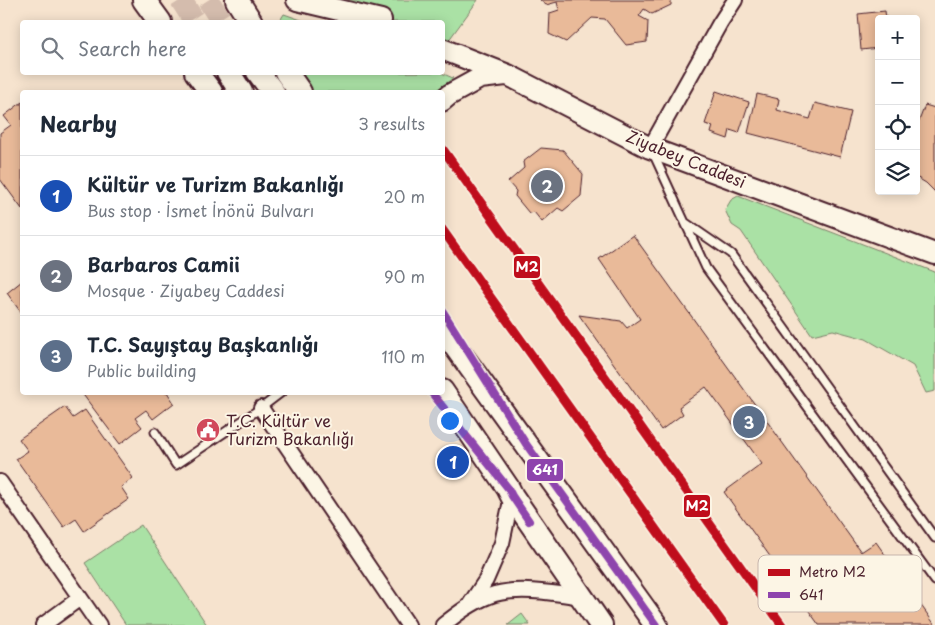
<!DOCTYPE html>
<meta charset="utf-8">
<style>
:root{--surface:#fff;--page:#f6f6f7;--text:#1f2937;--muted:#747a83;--line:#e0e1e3;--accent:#0b8043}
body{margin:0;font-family:"Playpen Sans",sans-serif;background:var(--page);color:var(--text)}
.controls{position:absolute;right:15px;top:15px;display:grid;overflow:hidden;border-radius:5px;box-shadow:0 2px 12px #0003}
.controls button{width:45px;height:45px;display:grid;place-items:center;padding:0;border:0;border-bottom:1px solid var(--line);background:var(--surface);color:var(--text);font:25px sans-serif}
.you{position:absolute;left:449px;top:420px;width:18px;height:18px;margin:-12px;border:4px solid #fff;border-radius:50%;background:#1a73e8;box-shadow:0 0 0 8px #1a73e833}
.badge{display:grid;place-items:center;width:32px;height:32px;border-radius:50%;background:var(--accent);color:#fff;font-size:16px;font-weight:700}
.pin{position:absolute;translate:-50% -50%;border:2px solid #fff;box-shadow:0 1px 5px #0006}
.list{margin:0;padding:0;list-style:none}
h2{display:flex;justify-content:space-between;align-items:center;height:65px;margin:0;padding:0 20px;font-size:21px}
h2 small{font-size:16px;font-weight:400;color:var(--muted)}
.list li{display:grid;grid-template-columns:32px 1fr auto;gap:15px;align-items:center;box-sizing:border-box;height:80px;padding:0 20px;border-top:1px solid var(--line)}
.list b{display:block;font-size:19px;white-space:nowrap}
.list p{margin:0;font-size:16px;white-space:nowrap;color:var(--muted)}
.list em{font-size:16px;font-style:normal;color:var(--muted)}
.icon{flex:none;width:28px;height:28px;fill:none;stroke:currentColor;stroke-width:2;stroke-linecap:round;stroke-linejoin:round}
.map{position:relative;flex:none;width:935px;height:625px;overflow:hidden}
.search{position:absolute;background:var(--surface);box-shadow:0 2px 12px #0003;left:20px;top:20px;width:425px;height:55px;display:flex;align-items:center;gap:12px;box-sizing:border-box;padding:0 18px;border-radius:5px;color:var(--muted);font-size:19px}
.panel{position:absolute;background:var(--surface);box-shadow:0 2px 12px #0003;left:20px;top:90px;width:425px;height:305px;border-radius:5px}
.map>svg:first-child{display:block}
.green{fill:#aae1a5;stroke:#7a8068}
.building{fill:#e9ba99;stroke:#4a1f2b}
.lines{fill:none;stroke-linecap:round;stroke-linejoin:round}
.primary-tunnel{stroke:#d4bcad;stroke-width:22;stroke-dasharray:22 11;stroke-linecap:butt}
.lane-casing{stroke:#4a1f2b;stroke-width:11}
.street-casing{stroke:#4a1f2b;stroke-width:18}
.secondary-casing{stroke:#4a1f2b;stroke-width:24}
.primary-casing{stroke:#4a1f2b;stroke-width:26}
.lane{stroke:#fcf5e5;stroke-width:7}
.street{stroke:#fcf5e5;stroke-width:14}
.secondary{stroke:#fcf5e5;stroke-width:20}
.primary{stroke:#fcf5e5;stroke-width:22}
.bus-1-casing{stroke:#fcf5e5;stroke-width:11}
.bus-1{stroke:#8e44ad;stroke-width:8}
.metro-1-casing{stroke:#fcf5e5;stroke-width:12}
.metro-1{stroke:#bf0e1c;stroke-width:9}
.labels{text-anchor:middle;stroke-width:4;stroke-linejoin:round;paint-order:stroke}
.street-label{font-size:16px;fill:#4a1f2b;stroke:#fcf5e5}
.poi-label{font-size:16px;fill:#4a1f2b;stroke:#fcf5e5;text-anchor:start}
.key{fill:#fcf5e5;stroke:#c7b5ad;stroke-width:1}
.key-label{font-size:14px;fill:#4a1f2b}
.line-badge{stroke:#fcf5e5;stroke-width:2}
.badge-label{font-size:14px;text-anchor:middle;font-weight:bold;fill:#fff}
</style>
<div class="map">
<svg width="935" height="625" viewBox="0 0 935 625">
<rect width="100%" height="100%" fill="#f6e3ce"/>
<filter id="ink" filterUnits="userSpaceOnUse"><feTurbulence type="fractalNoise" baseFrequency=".02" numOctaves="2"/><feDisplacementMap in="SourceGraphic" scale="10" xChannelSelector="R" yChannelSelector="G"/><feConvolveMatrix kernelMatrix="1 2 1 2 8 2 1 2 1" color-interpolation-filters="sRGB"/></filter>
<g filter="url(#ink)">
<path class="green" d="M330,0H478L443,48L442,22H367Z
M284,14L307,22H279Z
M439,72L453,78L435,92H311L298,73Z
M738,196L935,272V391L926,393L913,366L866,339L833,330L812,335L741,231L732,225L725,210L731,200Z
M141,525L207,625H126L85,563Z
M522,614L530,625H508Z"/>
<path class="building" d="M540,0H671V5L652,14L644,9L639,16L648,21L647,42L626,45L605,19L592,18L566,42L549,34L550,13L559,10L557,2L546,5Z
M885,11L886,19H879V48L861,50L858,14Z
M716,91L749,102L739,133L730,130L728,139L711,133L713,126L705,124Z
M757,94L779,99L777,110L810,119L815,103L851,112L840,157L748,133Z
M22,102V209L0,179V133L11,125L4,116Z
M925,105L935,108V192L926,183L916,177V129Z
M541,148L563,150L583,174L581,196L563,211L558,208L542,222L534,212L529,213L515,196L516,191L508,182L524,168L523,162Z
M633,235L861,552L876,542L935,625H819L724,492L762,464L706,387L679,407L683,414L661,430L579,315L621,321L627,328L640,319L599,259Z
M22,281V314L7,293Z
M81,392H167L174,403L153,419L146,410L135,418L142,427L120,444Z
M65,407L73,418L85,410L133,478L121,487L129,499L84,531L76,519L64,527L16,459L28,451L19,439Z"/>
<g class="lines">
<path class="primary-tunnel" d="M181,0L195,22
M208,0L222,22"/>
<g class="lane-casing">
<path id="lane" d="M653,153L706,268L935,581
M686,223L731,254L935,538
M155,432L176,465L261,408L282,392"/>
</g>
<g class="street-casing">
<path id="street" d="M650,148L720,23L735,0
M261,408L408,625
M0,482L99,625
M470,604L486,580L502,543L512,496
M43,625L80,598
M443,625C457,614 471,603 489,596C514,586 555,593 581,597"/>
</g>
<g class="secondary-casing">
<path id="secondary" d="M297,0L381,20
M442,49L508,75L650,148L935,254
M442,101L449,95L480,78L506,75"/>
</g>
<g class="primary-casing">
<path id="primary" d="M144,0L160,22
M237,0L251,22
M196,72L211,92
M228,72L241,92
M258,72L273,92
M286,72L300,92
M442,328L656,625
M442,391L508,488L512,496L601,625"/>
</g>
<use href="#lane" class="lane"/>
<use href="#street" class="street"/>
<use href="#secondary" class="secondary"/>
<use href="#primary" class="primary"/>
<g class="bus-1-casing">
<path id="bus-1" d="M442,310L526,444L656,625
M431,392L508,488L512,496L529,521"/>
</g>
<use href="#bus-1" class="bus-1"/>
<g class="metro-1-casing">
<path id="metro-1" d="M442,148L782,625
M442,229L724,625"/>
</g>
<use href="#metro-1" class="metro-1"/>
</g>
</g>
<defs>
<g id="civic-disc" transform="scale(1.25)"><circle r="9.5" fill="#d1495b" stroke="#fcf5e5"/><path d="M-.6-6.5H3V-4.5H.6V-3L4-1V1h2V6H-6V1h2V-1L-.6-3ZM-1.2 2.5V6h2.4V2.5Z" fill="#fff"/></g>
</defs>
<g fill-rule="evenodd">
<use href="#civic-disc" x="208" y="430"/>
</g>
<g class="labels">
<g class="street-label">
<text transform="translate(686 159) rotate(22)" y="6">Ziyabey Caddesi</text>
</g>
<g class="poi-label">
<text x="226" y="427">T.C. Kültür ve<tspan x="226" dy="18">Turizm Bakanlığı</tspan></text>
</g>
</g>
<rect x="758" y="555" width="164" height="57" rx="8" class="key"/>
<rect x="768" y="569" width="22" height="7" fill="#bf0e1c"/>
<rect x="768" y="592" width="22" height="6" fill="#8e44ad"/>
<g class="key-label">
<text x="799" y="577">Metro M2</text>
<text x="799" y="600">641</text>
</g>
<g class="line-badge">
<rect x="513" y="255" width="28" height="24" rx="5" fill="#bf0e1c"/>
<rect x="526" y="458" width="38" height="24" rx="5" fill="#8e44ad"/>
<rect x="683" y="494" width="28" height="24" rx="5" fill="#bf0e1c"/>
</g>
<g class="badge-label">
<text x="527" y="272">M2</text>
<text x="545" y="475">641</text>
<text x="697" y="511">M2</text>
</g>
</svg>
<div class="controls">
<button>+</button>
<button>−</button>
<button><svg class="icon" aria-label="locate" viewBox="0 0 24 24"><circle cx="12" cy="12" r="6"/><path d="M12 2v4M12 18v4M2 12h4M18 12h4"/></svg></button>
<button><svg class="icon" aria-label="layers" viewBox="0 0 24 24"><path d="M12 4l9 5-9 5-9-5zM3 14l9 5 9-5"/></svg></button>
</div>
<div class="you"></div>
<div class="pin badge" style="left:453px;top:462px;background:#1a4fb4">1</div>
<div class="pin badge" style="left:547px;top:186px;background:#6b7280">2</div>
<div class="pin badge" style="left:749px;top:422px;background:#5c6f8a">3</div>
<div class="search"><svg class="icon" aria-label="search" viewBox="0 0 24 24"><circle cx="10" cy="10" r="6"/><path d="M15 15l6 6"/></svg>Search here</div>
<section class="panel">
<h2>Nearby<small>3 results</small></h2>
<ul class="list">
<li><span class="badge" style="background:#1a4fb4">1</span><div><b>Kültür ve Turizm Bakanlığı</b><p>Bus stop · İsmet İnönü Bulvarı</p></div><em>20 m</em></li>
<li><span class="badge" style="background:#6b7280">2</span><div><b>Barbaros Camii</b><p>Mosque · Ziyabey Caddesi</p></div><em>90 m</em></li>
<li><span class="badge" style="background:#5c6f8a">3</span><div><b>T.C. Sayıştay Başkanlığı</b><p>Public building</p></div><em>110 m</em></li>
</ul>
</section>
</div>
